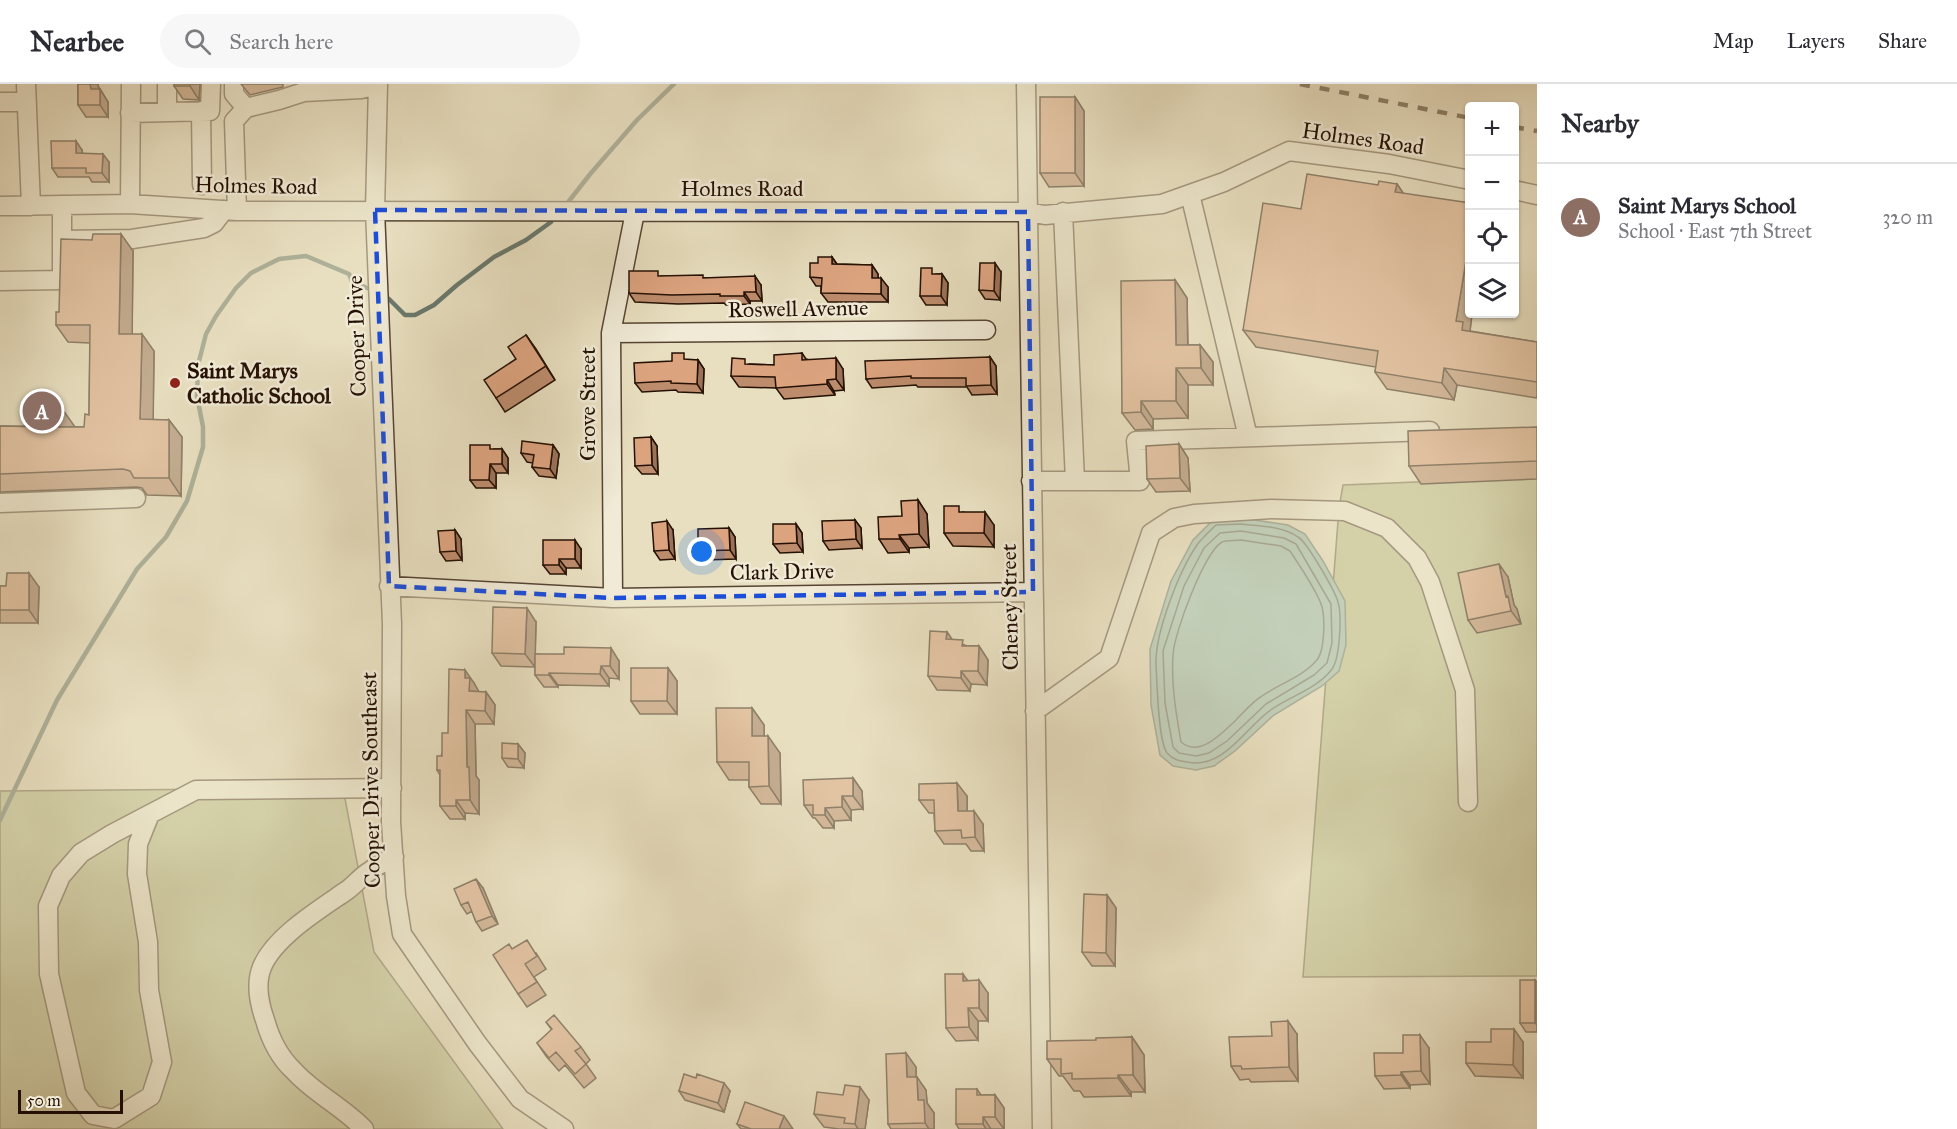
<!DOCTYPE html>
<meta charset="utf-8">
<style>
:root{--surface:#fff;--page:#f7f7f7;--text:#2b2b33;--muted:#7c7c81;--line:#e1e1e2;--accent:#8f2418}
body{margin:0;font-family:"IM FELL Great Primer",serif;background:var(--page);color:var(--text)}
.controls{position:absolute;right:18px;top:18px;display:grid;overflow:hidden;border-radius:6px;box-shadow:0 2px 4px #0004}
.controls button{width:54px;height:54px;display:grid;place-items:center;padding:0;border:0;border-bottom:2px solid var(--line);background:var(--surface);color:var(--text);font:30px sans-serif}
.scale{position:absolute;left:18px;bottom:15px;width:105px;box-sizing:border-box;padding-left:6px;border:3px solid #251104;border-top:0;font-size:16px;line-height:21px;white-space:nowrap;color:#251104;-webkit-text-stroke:4px #f0ead6;paint-order:stroke}
.you{position:absolute;left:702px;top:468px;width:21px;height:21px;margin:-15px;border:4px solid #fff;border-radius:50%;background:#1a73e8;box-shadow:0 0 0 9px #1a73e833}
.badge{display:grid;place-items:center;width:39px;height:39px;border-radius:50%;background:var(--accent);color:#fff;font-size:20px;font-weight:700}
.pin{position:absolute;translate:-50% -50%;border:3px solid #fff;box-shadow:0 2px 6px #0006}
.list{margin:0;padding:0;list-style:none}
h2{display:flex;justify-content:space-between;align-items:center;height:78px;margin:0;padding:0 24px;font-size:26px}
h2 small{font-size:20px;font-weight:400;color:var(--muted)}
.list li{display:grid;grid-template-columns:39px 1fr auto;gap:18px;align-items:center;box-sizing:border-box;height:108px;padding:0 24px;border-top:2px solid var(--line)}
.list b{display:block;font-size:22px;white-space:nowrap}
.list p{margin:0;font-size:20px;white-space:nowrap;color:var(--muted)}
.list em{font-size:20px;font-style:normal;color:var(--muted)}
.icon{flex:none;width:33px;height:33px;fill:none;stroke:currentColor;stroke-width:2;stroke-linecap:round;stroke-linejoin:round}
.map{position:relative;flex:none;width:1537px;height:1045px;overflow:hidden}
header{display:flex;align-items:center;gap:36px;box-sizing:border-box;height:84px;padding:0 30px;background:var(--surface);border-bottom:2px solid var(--line)}
header strong{font-size:28px}
nav{display:flex;gap:33px;margin-inline-start:auto;font-size:21px}
.search{width:420px;height:54px;background:var(--page);display:flex;align-items:center;gap:15px;box-sizing:border-box;padding:0 21px;border-radius:33px;color:var(--muted);font-size:22px}
main{display:flex}
aside{flex:1;background:var(--surface)}
.map>svg:first-child{display:block}
.green{fill:#bcc08e;stroke:#706849;stroke-width:1.5}
.water{fill:#97bdb1;stroke:#69786c;stroke-width:1.5}
.lines{fill:none;stroke-linecap:round;stroke-linejoin:round}
.shore{stroke:#5e675a;stroke-width:1.5}
.stream{stroke:#69786c;stroke-width:4.5}
.minor-casing{stroke:#564433;stroke-width:21}
.minor{stroke:#f0ead6;stroke-width:18}
.rail{stroke:#251104;stroke-width:4.5;stroke-dasharray:10 10;stroke-linecap:butt}
.wall{fill:#bd8c6d;stroke:#251104;stroke-width:1.5}
.shaded-wall{fill:#9a7259;stroke:#251104;stroke-width:1.5}
.building{fill:#dca37f;stroke:#251104;stroke-width:1.5}
.marked{fill:none;stroke:#1d4ed8;stroke-width:4.5;stroke-dasharray:12 8;stroke-linejoin:round}
.poi-dot{fill:#8f2418;stroke:#f0ead6;stroke-width:2}
.labels{text-anchor:middle;stroke-width:5;stroke-linejoin:round;paint-order:stroke}
.street-label{font-size:22px;fill:#251104;stroke:#f0ead6}
.poi-label{font-size:22px;font-weight:bold;fill:#251104;stroke:#f0ead6;text-anchor:start}
</style>
<header>
<strong>Nearbee</strong>
<div class="search"><svg class="icon" aria-label="search" viewBox="0 0 24 24"><circle cx="10" cy="10" r="6"/><path d="M15 15l6 6"/></svg>Search here</div>
<nav><a>Map</a><a>Layers</a><a>Share</a></nav>
</header>
<main>
<div class="map">
<svg width="1537" height="1045" viewBox="0 0 1537 1045">
<rect width="100%" height="100%" fill="#e8dfc0"/>
<filter id="stains"><feTurbulence type="fractalNoise" baseFrequency=".00333" numOctaves="4"/><feColorMatrix values="0 0 0 0 .2 0 0 0 0 .09 0 0 0 0 .02 0 0 0 .5 -.17"/></filter>
<radialGradient id="worn" r=".72"><stop offset=".6" stop-color="#630" stop-opacity="0"/><stop offset="1" stop-color="#630" stop-opacity=".3"/></radialGradient>
<path class="green" d="M1537,393V892L1303,893L1339,424L1343,401Z
M343,704L374,868L503,1045H0V707Z"/>
<path class="water" d="M1241,434L1288,441L1305,450L1323,477L1345,517L1346,561L1339,587L1322,602L1274,631L1235,667L1214,682L1196,686L1173,682L1160,671L1151,621L1150,565L1171,497L1193,456L1214,435Z"/>
<g class="lines">
<path class="shore" d="M1241,440C1260,442 1282,442 1298,453C1307,458 1335,507 1338,518C1342,531 1340,574 1332,585C1318,604 1291,612 1272,625C1245,643 1224,686 1187,678C1180,677 1173,676 1167,669C1158,657 1157,597 1156,580C1155,549 1179,487 1197,461C1202,454 1210,447 1216,441Z
M1241,447L1284,454L1296,460L1331,520L1332,559L1327,579L1314,591L1266,620L1227,657L1209,669L1196,672L1179,669L1173,663L1165,619L1163,567L1184,502L1204,464L1220,449Z
M1241,456L1281,462L1290,467C1299,481 1318,508 1322,523C1325,535 1325,568 1316,577C1302,593 1279,600 1262,612C1252,618 1244,628 1235,637C1222,649 1200,674 1181,658C1176,629 1171,600 1173,571C1174,549 1204,469 1222,458C1227,456 1235,457 1241,456Z"/>
<path class="stream" d="M569,117L591,89L637,36L674,0
M389,215L405,231H415L434,221L457,201L494,173L526,156L551,138
M0,736L57,616L137,485L166,453L187,417L203,363V343L197,312L198,281L206,250L216,232L236,204L251,189L279,175L306,172L349,190L352,197L367,204"/>
<g class="minor-casing">
<path id="minor" d="M26,0L31,122
M167,0V28
M234,0V10L246,24
M378,0L375,126L392,540L391,738L396,812L402,850L477,959L520,1015L564,1045
M1026,0L1042,1045
M0,18H27
M201,27L202,101
M130,29L210,27L211,0
M1514,106L1537,111
M1190,110L1248,353
M130,120L131,0
M0,122L130,120L237,127L1028,128L1045,131L1162,120L1224,98L1289,67L1389,80L1470,96
M237,127L234,37L246,24L279,16L304,8L361,5L378,1
M1063,128L1075,397H1140L1136,357L1430,347
M62,156L132,155L204,144L214,139L224,126
M0,197L62,196V121
M611,249L986,246
M1031,397H1075
M0,419L136,414
M389,502L613,514L1033,508
M613,514L611,249L635,128
M1035,627L1109,574L1151,449L1174,434L1194,430L1271,425L1345,427L1387,444L1417,474L1430,498L1465,606L1468,718
M150,730L138,760L137,790L148,858L149,906L162,978L151,1012L114,1035L93,1031L76,1009L49,890L48,822L61,792L81,769L112,750Z
M150,730L196,706L392,704
M364,1045C343,1023 315,1010 294,987C280,974 270,954 265,936C259,919 255,900 262,883C274,853 320,825 346,807C355,801 361,792 370,787C377,781 386,777 394,773"/>
</g>
<use href="#minor" class="minor"/>
<path class="rail" d="M1300,0L1470,34
M1514,43L1537,47"/>
</g>
<path class="wall" d="M78,0H98L99,5H100L108,18V33H86L78,21Z
M200,0L199,16L183,15L174,2Z
M241,0H283V3L250,11Z
M1075,13L1084,27V102L1049,103L1040,89Z
M82,66V69L109,78V98H92L89,93H58L52,84Z
M1397,100L1403,109L1472,230L1470,247L1537,258V314L1457,301L1454,316L1387,305L1375,288L1376,283L1256,263L1243,246L1301,125L1378,101Z
M133,167L132,250L154,267L153,336H169L182,353L181,412L147,411L142,404L136,403L0,408V342L84,343L89,331L90,259L68,258L56,241Z
M832,173L837,180L872,181L878,190V194L888,203V218H828L821,209V202H816L810,193L818,179Z
M1001,188L1000,216L985,215L979,206Z
M936,190H942L948,199L947,221H926L920,212Z
M661,192L706,194L761,201L762,217H750V220L726,221L724,219L678,220L635,218L629,209Z
M1175,196L1187,214L1188,261H1200L1213,278V301H1188V334L1153,335V345L1135,346L1122,329Z
M526,251L555,296L505,328L496,314L516,275Z
M802,269L806,275L843,285L844,306L834,307L835,311L784,315L776,304L739,303L731,292L749,280L774,281Z
M990,273L996,282L997,310L972,311L967,303H918L916,301L872,304L866,295Z
M688,276H698L704,285L703,309L678,308L676,306L642,308L635,299L672,277Z
M1537,343V395L1421,400L1409,382Z
M651,353L657,362L658,390H642L635,382Z
M1179,360L1188,374L1190,407L1156,408L1147,395Z
M553,361L559,370L556,394L539,392L532,383L533,379L527,378L521,369Z
M494,365H502L508,374V389H496V404H476L470,396Z
M918,416L927,430L929,463L909,464V468L888,469L879,455Z
M963,428L994,441V463L953,462L944,449Z
M855,436L861,444L862,464L829,466L823,457Z
M796,440L802,449L803,468L780,469L773,460Z
M729,444L735,453L736,475L705,476L698,467Z
M455,446L461,455L462,476L446,477L440,468Z
M673,446L675,475L660,476L654,467Z
M581,465V484H566V490H550L543,481Z
M1508,493L1514,521L1517,525L1521,540L1477,549L1468,536Z
M0,502L39,503L38,539H0Z
M536,538L535,570L619,577V595L609,594V602L558,601V603H544L535,591V583L501,582L492,569Z
M947,548L952,556L967,562H979L988,576L987,601L971,600L970,607L937,606L928,592Z
M668,584L677,597V630H640L631,617Z
M474,599L479,608H486L495,621L494,640H475L476,692L479,696V730L465,729V735H450L440,722V691L437,686L448,649Z
M752,624L764,641V652L780,669L781,720H761L749,703V696H729L717,678Z
M518,660L525,669L524,684L508,683L502,674Z
M853,694L862,707L863,725L851,726V736L834,737V744H823L815,734H813L804,721Z
M967,712V727L983,740L984,767H971L966,760H944L935,747L934,729H929L919,716Z
M483,804L498,840L482,847L476,838L472,827L467,830L461,821Z
M1107,811L1116,824L1115,882H1092L1082,868Z
M513,865L536,869L546,885L534,893L546,911L527,923L518,910Z
M967,896L988,909V937H978V956L956,957L946,944Z
M1535,896L1537,898V948H1526L1520,939Z
M546,938L581,963L590,976L586,980L596,994L584,1004L565,981L559,987L546,972L537,959L552,946Z
M1297,950L1298,997L1251,998L1249,995L1240,996L1231,982Z
M1132,953L1144,971L1145,1008H1131V1012L1084,1013L1080,1007H1074L1063,992H1059L1047,975L1096,956Z
M1523,958V994L1475,992L1466,979Z
M1429,964L1430,1000L1410,1001V1004L1384,1005L1375,992L1403,969Z
M916,983V993L926,1006L927,1019L934,1029V1045H891L888,1040Z
M977,1005L981,1011H995L1004,1024V1045H959L956,1040Z
M679,1007H730L724,1028L685,1016Z
M869,1016L865,1045H839L824,1043L814,1030Z
M737,1040L793,1045H741Z"/>
<path class="shaded-wall" d="M90,0H98L99,18L91,5Z
M190,0H200L199,16L190,2Z
M100,5L108,18V33L100,21Z
M1075,13L1084,27V102L1075,89Z
M76,57L82,66V78L76,69Z
M103,70L109,78V98L102,89Z
M1397,100L1409,118L1395,108Z
M121,150L133,167L132,267L119,250Z
M1470,153V230H1472L1470,247L1474,263L1456,237Z
M832,173L838,182L832,180Z
M995,179L1001,188L1000,216L994,207Z
M872,181L878,190V203L872,194Z
M942,190L948,199L947,221L941,212Z
M755,192L761,201L762,217L756,208Z
M881,194L888,203V218L881,210Z
M1175,196L1187,214L1188,279L1176,261Z
M744,208L750,217V220L744,212Z
M142,250L154,267L153,353L140,335Z
M526,251L536,265L555,296L546,282Z
M1200,261L1213,278V301L1201,284Z
M990,273L996,282L997,310L991,301Z
M836,274L843,285L844,306L836,295Z
M698,276L704,285L703,309L697,300Z
M1176,284L1188,301V334L1176,317Z
M1444,284L1457,301L1454,316L1442,299Z
M827,296L834,307L835,311L827,300Z
M1141,317L1153,335V345L1141,328Z
M63,326L75,343H56Z
M169,336L182,353L181,412L169,394Z
M651,353L657,362L658,390L652,381Z
M1179,360L1188,374L1190,407L1180,394Z
M553,361L559,370L556,394L550,385Z
M502,365L508,374V389L502,380Z
M490,380L496,389V404L489,396Z
M918,416L927,430L929,463L919,450Z
M985,428L994,441V463L984,449Z
M855,436L861,444L862,464L856,455Z
M667,437L673,446L675,475L669,466Z
M796,440L802,449L803,468L797,459Z
M729,444L735,453L736,475L730,466Z
M455,446L461,455L462,476L456,467Z
M899,451L909,464V468L900,455Z
M575,456L581,465V484L575,475Z
M559,475L566,484V490L559,481Z
M1499,480L1508,493L1514,521L1517,525L1521,540L1511,527L1506,513Z
M29,489L39,503L38,539L29,526Z
M527,524L536,538L535,583L525,570Z
M947,548L956,561L946,555Z
M979,562L988,576L987,601L978,587Z
M611,564L619,577V595L610,582Z
M601,582L609,594V602L600,590Z
M668,584L677,597V630L667,617Z
M465,586L474,599L479,608L469,607L465,594Z
M961,587L971,600L970,607L961,594Z
M549,589L558,601V603L549,591Z
M486,608L495,621L494,640L485,627Z
M752,624L764,641V670L752,652Z
M466,626L475,640L476,692L479,696V730L470,716L467,683Z
M768,652L780,669L781,720L769,702Z
M518,660L525,669L524,684L518,675Z
M853,694L862,707L863,725L853,712Z
M957,699L967,712V740L958,727Z
M842,712L851,726V736L842,723Z
M456,716L465,729V735L456,722Z
M825,724L834,737V744L825,731Z
M974,727L983,740L984,767L975,753Z
M476,795L483,804L498,840L492,832Z
M1107,811L1116,824L1115,882L1106,869Z
M963,890L972,903L963,897Z
M979,896L988,909V937L979,924Z
M1535,896L1537,898V941L1535,939Z
M968,924L978,937V956L969,943Z
M1288,937L1297,950L1298,997L1289,983Z
M1514,945L1523,958V994L1513,981Z
M1420,951L1429,964L1430,1000L1421,987Z
M1132,953L1144,971L1145,1008L1133,991Z
M906,969L916,983V1006L907,993Z
M1401,988L1410,1001V1004L1401,991Z
M1118,991L1131,1008V1012L1118,994Z
M917,993L926,1006L927,1019L934,1029V1045H929L925,1039L918,1016Z
M724,999L730,1007L724,1028L718,1019Z
M860,1003L869,1016L865,1045H858L855,1040Z
M995,1011L1004,1024V1045L995,1033Z
M784,1032L793,1045H779Z
M983,1033L991,1045H986L983,1040Z"/>
<path class="building" d="M78,0H90L91,5H100V21H78Z
M174,0H190V2H174Z
M1040,13H1075V89H1040Z
M51,57H76V69L103,70L102,89H86V84H52Z
M1307,90L1378,101L1379,97L1397,100L1395,108L1470,119V153L1456,237L1463,238L1462,246L1537,258V298L1444,284L1442,299L1375,288L1378,267L1243,246L1263,119L1301,125Z
M93,150H121L119,250H142L140,335L169,336V394H134L130,387L123,385L0,390V342L45,343L52,322L63,326L56,343H84L85,330L89,331L90,241H56V228H59L61,155L92,156Z
M818,173H832V180L872,181V194H881V210L821,209L822,194L810,193V179H818Z
M980,179H995L994,207L979,206Z
M921,184H932V190H942L941,212H920Z
M629,187H658V192L703,191V194L755,192L756,208H744V212H720V210L672,211L629,209Z
M1175,196L1176,261H1200L1201,284H1176V317H1141V328L1122,329L1121,197Z
M526,251L546,282L496,314L484,296L516,275L508,263Z
M672,269H684V275L698,276L697,300L671,299V297L635,299L634,279L672,277Z
M802,269V276L836,274V295L827,296V300L776,304L775,293L731,292L732,274L745,275V280L774,281V271Z
M990,273L991,301L966,302V294H911V292L866,295L865,277Z
M1537,343V377L1409,382L1408,347Z
M651,353L652,381L635,382L634,354Z
M522,357L553,361L550,385L532,383L534,371L521,369Z
M1179,360L1180,394L1147,395L1146,362Z
M470,361H490V365H502V380H490L489,396H470Z
M918,416L919,450L899,451L900,455H879L878,433L902,432L901,417Z
M944,422H959V428H985L984,449H944Z
M855,436L856,455L823,457L822,437Z
M667,437L669,466L654,467L652,439Z
M773,440H796L797,459L773,460Z
M729,444L730,466L698,467V445Z
M455,446L456,467L440,468L438,447Z
M543,456H575V475H559V481H543Z
M1499,480L1506,513L1508,512L1511,527L1468,536L1458,489Z
M7,489H29V526H0V502H6Z
M493,523L527,524L525,570L492,569Z
M930,547L947,548L946,555L963,556L962,562H979L978,587H961V594L928,592Z
M564,563L611,564L610,582H601L600,590L549,589V591H535V570H564Z
M631,584H668L667,617H631Z
M449,585L465,586V594H470L469,607L486,608L485,627L466,626L467,683H469L470,716H456V722H440V686H437V672H442V649H448Z
M716,624H752V652H768L769,702L749,703V678H717Z
M502,659L518,660V675L502,674Z
M853,694V712H842V723L825,724V731H813V721H804L803,696Z
M957,699L958,727H974L975,753L962,754L961,746L935,747L934,716H919V700Z
M476,795L492,832L476,838L468,818L461,821L454,805Z
M1084,810L1107,811L1106,869L1082,868Z
M527,856L537,872L525,880L537,898L518,910L493,871L509,860L512,865Z
M945,890H963V897L979,896V924H968L969,943L946,944Z
M1520,896H1535V939H1520Z
M554,931L581,963L575,967L586,980L575,990L556,968L549,974L537,959L552,945L546,938Z
M1288,937L1289,983L1242,985L1241,982H1231L1229,953L1272,952L1271,938Z
M1491,945H1514L1513,981L1466,979V958H1491Z
M1403,951H1420L1421,987L1401,988V991L1375,992L1374,969H1403Z
M1132,953L1133,991H1118V994L1072,995V989L1061,990V975H1047V957L1096,956V954Z
M906,969L907,993H917L918,1016H924L925,1039L888,1040L886,970Z
M684,990L696,994L697,990L724,999L718,1019L679,1007Z
M845,1001L860,1003L855,1040L844,1039L845,1034L814,1030L817,1008L843,1011Z
M956,1005H977V1011H995V1033H983V1040H956Z
M745,1018L784,1032L779,1045H751L737,1040Z"/>
<path d="M0 0H1537V1045H0ZM375,126L1028,128L1033,508L613,514L389,502Z" fill="#e8dfc0" fill-opacity=".55" fill-rule="evenodd"/>
<path class="marked" d="M375,126L1028,128L1033,508L613,514L389,502Z"/>
<circle class="poi-dot" cx="175" cy="299" r="6"/>
<g class="labels">
<g class="street-label">
<text transform="translate(1363 54) rotate(8)" y="8">Holmes Road</text>
<text transform="translate(256 101) rotate(1)" y="8">Holmes Road</text>
<text x="742" y="112">Holmes Road</text>
<text transform="translate(798 224) rotate(-1)" y="8">Roswell Avenue</text>
<text transform="translate(356 252) rotate(-92)" y="8">Cooper Drive</text>
<text transform="translate(587 320) rotate(-90)" y="8">Grove Street</text>
<text transform="translate(782 487) rotate(-1)" y="8">Clark Drive</text>
<text transform="translate(1009 523) rotate(-91)" y="8">Cheney Street</text>
<text transform="translate(370 696) rotate(-91)" y="8">Cooper Drive Southeast</text>
</g>
<g class="poi-label">
<text x="187" y="294">Saint Marys<tspan x="187" dy="25">Catholic School</tspan></text>
</g>
</g>
<rect width="100%" height="100%" filter="url(#stains)"/>
<rect width="100%" height="100%" fill="url(#worn)"/>
</svg>
<div class="controls">
<button>+</button>
<button>−</button>
<button><svg class="icon" aria-label="locate" viewBox="0 0 24 24"><circle cx="12" cy="12" r="6"/><path d="M12 2v4M12 18v4M2 12h4M18 12h4"/></svg></button>
<button><svg class="icon" aria-label="layers" viewBox="0 0 24 24"><path d="M12 4l9 5-9 5-9-5zM3 14l9 5 9-5"/></svg></button>
</div>
<div class="scale">50 m</div>
<div class="you"></div>
<div class="pin badge" style="left:42px;top:327px;background:#8d6e63">A</div>
</div>
<aside>
<h2>Nearby<small></small></h2>
<ul class="list">
<li><span class="badge" style="background:#8d6e63">A</span><div><b>Saint Marys School</b><p>School · East 7th Street</p></div><em>320 m</em></li>
</ul>
</aside>
</main>
